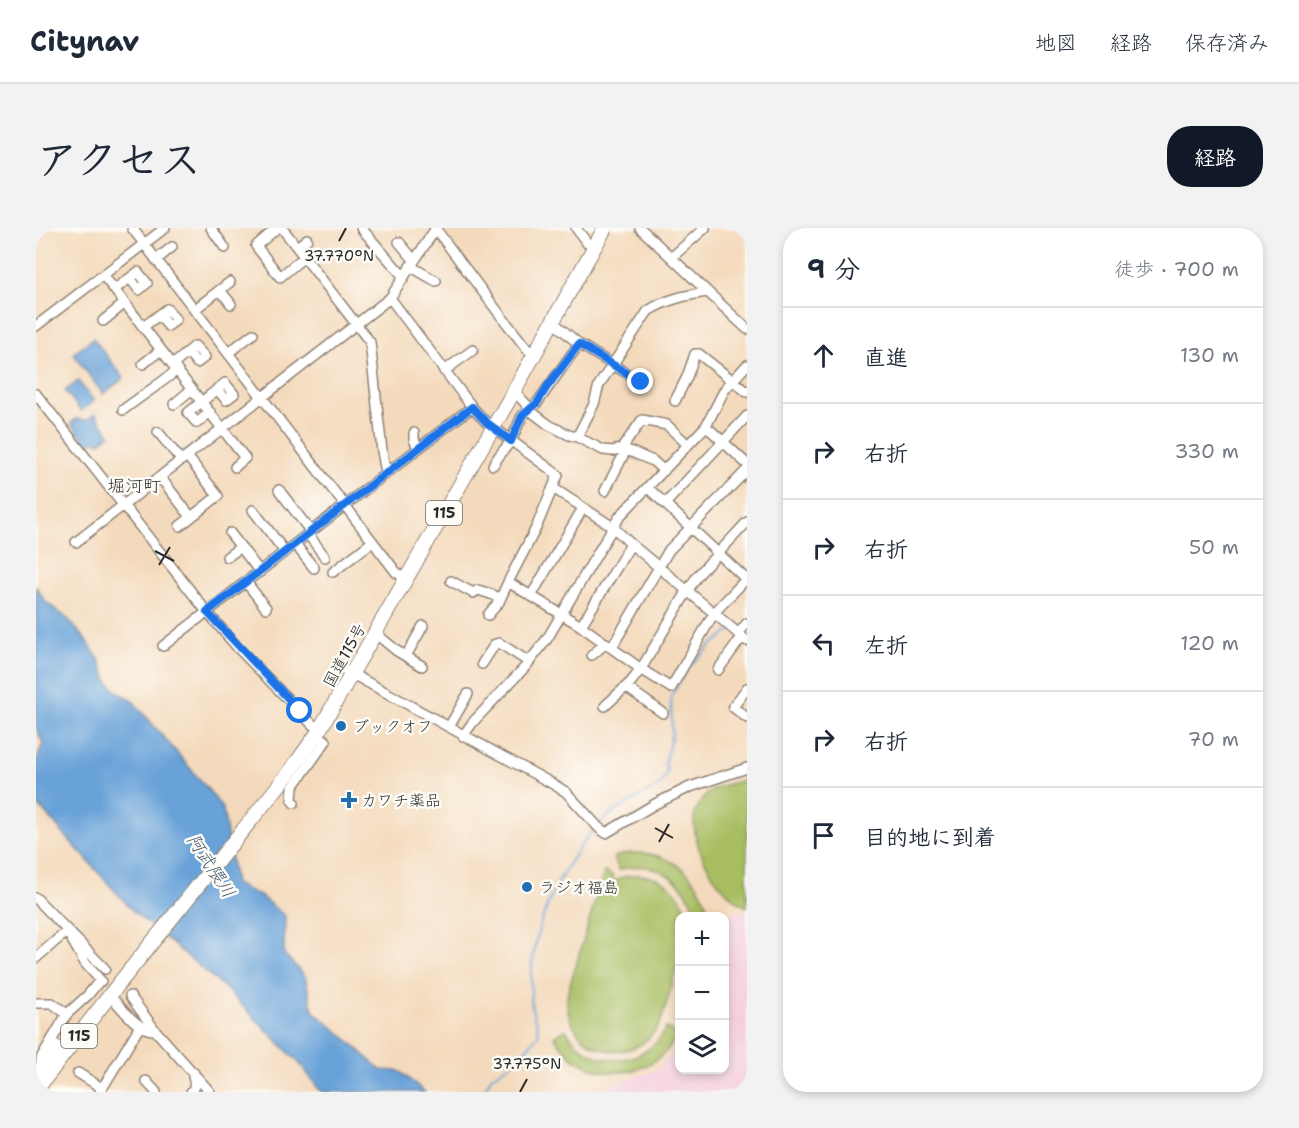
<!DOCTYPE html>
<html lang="ja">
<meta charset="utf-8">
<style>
:root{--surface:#fff;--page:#f2f2f3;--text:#1f2937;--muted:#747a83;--line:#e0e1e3;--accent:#111827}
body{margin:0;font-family:"Shantell Sans","Klee One",sans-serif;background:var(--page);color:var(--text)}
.controls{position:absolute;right:18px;bottom:18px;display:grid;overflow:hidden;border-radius:12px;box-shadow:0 3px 9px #0003}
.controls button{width:54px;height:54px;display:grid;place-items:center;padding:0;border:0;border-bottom:2px solid var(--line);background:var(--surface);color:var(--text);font:30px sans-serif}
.stop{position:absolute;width:18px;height:18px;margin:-14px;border:4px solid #1a73e8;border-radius:50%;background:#fff}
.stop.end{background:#1a73e8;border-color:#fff;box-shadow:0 2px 6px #0008}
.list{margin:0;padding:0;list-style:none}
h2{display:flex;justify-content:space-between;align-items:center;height:78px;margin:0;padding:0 24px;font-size:26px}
h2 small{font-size:20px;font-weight:400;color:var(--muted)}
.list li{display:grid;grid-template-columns:39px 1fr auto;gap:18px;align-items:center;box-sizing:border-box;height:96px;padding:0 24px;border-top:2px solid var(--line)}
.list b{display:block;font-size:22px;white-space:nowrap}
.list em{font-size:20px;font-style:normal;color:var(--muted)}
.icon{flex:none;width:33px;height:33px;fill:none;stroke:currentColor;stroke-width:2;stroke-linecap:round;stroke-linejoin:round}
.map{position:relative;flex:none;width:711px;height:864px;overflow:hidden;border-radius:24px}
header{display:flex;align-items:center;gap:36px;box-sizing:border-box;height:84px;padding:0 30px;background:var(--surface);border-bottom:2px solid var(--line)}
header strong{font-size:28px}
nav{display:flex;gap:33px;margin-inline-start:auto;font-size:21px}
.intro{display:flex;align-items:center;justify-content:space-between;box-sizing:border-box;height:144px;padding:0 36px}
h1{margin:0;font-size:42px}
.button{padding:15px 27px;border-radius:24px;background:var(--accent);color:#fff;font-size:21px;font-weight:700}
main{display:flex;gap:36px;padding:0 36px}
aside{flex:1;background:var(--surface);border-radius:24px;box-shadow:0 3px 9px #0003}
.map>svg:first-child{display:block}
.built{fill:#f4cfde}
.green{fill:#a8bd61;stroke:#6a7446;stroke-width:1.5}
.water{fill:#69a2d8;stroke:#4a6682;stroke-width:1.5}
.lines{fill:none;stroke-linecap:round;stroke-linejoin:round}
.stream{stroke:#69a2d8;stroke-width:2}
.minor-casing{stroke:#908274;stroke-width:12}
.highway-casing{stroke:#908274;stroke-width:16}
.minor{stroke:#fff;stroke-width:9}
.highway{stroke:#fff;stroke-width:14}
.route{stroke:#1a73e8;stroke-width:8}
.ticks{fill:none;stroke:#2b2b2b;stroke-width:2}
.poi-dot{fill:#1f6fb2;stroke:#fdfcf7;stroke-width:2}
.labels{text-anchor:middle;stroke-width:5;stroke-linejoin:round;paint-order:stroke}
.shield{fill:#fdfcf7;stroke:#6a6a68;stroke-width:1.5}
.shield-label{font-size:15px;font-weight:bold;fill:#2b2b2b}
.street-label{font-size:16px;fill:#2b2b2b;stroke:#fdfcf7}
.poi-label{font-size:16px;fill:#2b2b2b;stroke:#fdfcf7;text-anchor:start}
.neighbourhood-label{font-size:18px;fill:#2b2b2b;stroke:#fdfcf7}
.water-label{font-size:18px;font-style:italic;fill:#445b70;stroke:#fdfcf7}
.ticks-label{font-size:15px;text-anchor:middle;fill:#2b2b2b;stroke:#fdfcf7;stroke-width:5;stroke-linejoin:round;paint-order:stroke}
</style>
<header>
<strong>Citynav</strong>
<nav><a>地図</a><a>経路</a><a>保存済み</a></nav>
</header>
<div class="intro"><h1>アクセス</h1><a class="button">経路</a></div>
<main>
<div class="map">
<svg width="711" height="864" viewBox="0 0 711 864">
<rect width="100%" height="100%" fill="#fdfcf7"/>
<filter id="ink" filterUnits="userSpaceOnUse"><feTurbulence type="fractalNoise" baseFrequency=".0167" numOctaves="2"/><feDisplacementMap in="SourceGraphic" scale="12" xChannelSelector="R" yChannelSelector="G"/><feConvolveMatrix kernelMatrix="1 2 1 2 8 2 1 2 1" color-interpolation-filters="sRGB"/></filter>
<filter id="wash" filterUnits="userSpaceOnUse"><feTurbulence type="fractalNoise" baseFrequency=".008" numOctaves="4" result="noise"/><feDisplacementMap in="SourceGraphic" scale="24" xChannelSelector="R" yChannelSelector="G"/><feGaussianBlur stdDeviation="1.35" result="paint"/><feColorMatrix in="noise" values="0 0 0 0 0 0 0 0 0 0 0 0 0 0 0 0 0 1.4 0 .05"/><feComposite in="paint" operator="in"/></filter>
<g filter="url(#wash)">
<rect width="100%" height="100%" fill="#f4dabc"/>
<path class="built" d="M703,682L711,684V864H573L574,857L621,842L643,818L644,842H688L689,691Z"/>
<path class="green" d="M711,551V679C683,665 659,626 658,595C658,593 658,587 659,585C661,580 667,570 671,566C681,557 699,555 711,551Z
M593,625C634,622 667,649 673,688H659C653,652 618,630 583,642L578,629Z
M568,644L577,648L576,654C608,637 644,652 651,688H644C644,701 644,713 644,725C643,734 639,743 637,752C632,768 629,789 619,803C586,846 523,814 532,763Z
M630,800L642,807C615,857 546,856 518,808L530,802C553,841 609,842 630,800Z"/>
<path class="water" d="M57,110L88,150L67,166L37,126Z
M42,153L58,173L45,183L29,163Z
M59,186L74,206L63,215L58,212L52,217L35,195L40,191L51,192Z
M0,359L10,374L32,391L49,411L63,431L72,453L79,462L96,472L171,560L187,581L199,656L224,668L249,688L248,726L269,748L277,783L303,804L345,842L363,843L389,864H285L265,837L189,760L96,682L0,575V534L7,515L0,500Z"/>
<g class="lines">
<path class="stream" d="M562,596L578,584L625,556L631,544L629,535L636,504L635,468L653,439L675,417L696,402
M447,864L456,848L482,831L502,807C504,798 497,789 496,780C495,773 495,765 495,757C495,700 521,646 557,602"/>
</g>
</g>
<g filter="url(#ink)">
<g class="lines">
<g class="minor-casing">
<path id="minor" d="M96,0L360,344L370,351
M175,0L189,20
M241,0L220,18L244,49L268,29
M246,0L334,114L346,223L350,245
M325,0L368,49
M399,0L462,84L491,121L499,125
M540,0L551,15L559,19
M604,0L711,101
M363,14L378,32
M261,19L271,11
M636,29L669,0
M120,32L136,19
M374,38L400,53
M67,47L209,230L199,239
M79,61L102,44L111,55L103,62L94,50
M184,62L195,76
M354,70L436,179L450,194L522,247L500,300L472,354L463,374L452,387
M158,82L194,54
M67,93L89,75
M516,93L543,116L605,154
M0,98L129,0
M107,99L131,81L140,92L132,98L123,87
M192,125L217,106
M107,136L125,122
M137,137L159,118L169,129L161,135L152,124
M408,143L437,122
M478,163L490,176L496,184L513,197L533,207L541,209L567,222L577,223L586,220
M0,166L171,384L202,420L277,497
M639,173L651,149L659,126H663L711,164
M138,176L156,161
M87,182C105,168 123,157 141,142
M174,184L161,195L152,185C164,175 177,165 189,155L198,166L190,172L181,161
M670,198L711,236
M122,204L145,232
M378,205V212L383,220
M541,209L558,176L563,157L612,83C631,71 651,67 672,64
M457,237L463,228L475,213L486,188L501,175L543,116
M628,243L617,233L586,220L606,192L631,197L652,217
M124,249L155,289
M612,260L711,352
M243,262L275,304
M569,263L590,222
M629,276L711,188
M217,282L249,324
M144,298L182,268L151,228
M194,305L224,344
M272,306L289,329
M40,314L354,70L400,0
M259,316L278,340
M191,329L205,319
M297,344L336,314
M711,350L678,385L711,413
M415,353L437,365L442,362L455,366L464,371
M210,354L230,380
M472,354L545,398L605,441L635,460L678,385L595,316L577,299L517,260
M495,368L547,280
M545,398L595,316
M339,405L361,423L386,438
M702,406L711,395
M127,418L436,179
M576,419L633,322L711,242
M556,427L570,415
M370,428L387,398
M446,436L459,416L463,415L493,434
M309,442L517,556L530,564L563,600L570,605L619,576L654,559L711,540
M682,442L706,409
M590,459L627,485
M711,460L697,479L711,490
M569,478L595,454L605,441L652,362L662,347L711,294
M413,499L432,466
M427,508L437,494L490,438L511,411L577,299L584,288L670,198L689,161L711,137
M258,575L256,572L257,559L290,513L281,506
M0,670L69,741
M0,730L31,703L49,735L65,753
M94,768L119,802
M80,774C90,785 103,803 119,802L174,864
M0,775H16L31,786
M7,837L5,835V830L31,786L52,767L64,752
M42,845L66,860
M110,853L120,864
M64,864L104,798
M155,864L159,858L157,848L158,845"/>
</g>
<g class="highway-casing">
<path id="highway" d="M0,847L22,820
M0,862L85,753L253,545L281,506L478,163L569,0"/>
</g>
<use href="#minor" class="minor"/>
<use href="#highway" class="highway"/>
</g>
</g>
<g class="lines" filter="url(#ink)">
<path class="route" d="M264,483L171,384L436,179L450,194L475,213L486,188L501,175L511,159L543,116L605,154"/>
</g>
<path class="ticks" d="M303,13L310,0M119,323L138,333M123,337L134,319M619,600L637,610M623,614L633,596M484,864L491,851"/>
<g class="poi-dot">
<circle cx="305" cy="498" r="6"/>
<path d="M310 563h6v6h6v6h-6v6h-6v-6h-6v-6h6z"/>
<circle cx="491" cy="659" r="6"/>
</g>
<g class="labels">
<g class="shield">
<rect x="390" y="273" width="36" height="24" rx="4.5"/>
<rect x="25" y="796" width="36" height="24" rx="4.5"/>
</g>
<g class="shield-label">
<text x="408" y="290">115</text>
<text x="43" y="813">115</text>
</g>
<g class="street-label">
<text transform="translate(308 427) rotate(-61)" y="6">国道115号</text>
</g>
<g class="poi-label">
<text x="317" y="504">ブックオフ</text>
<text x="325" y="578">カワチ薬品</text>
<text x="503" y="665">ラジオ福島</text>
</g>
<g class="neighbourhood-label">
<text x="98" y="264">堀河町</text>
</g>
<g class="water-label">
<text transform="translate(175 638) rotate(57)" y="6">阿武隈川</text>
</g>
</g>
<g class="ticks-label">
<text x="303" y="33">37.770°N</text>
<text x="491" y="841">37.775°N</text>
</g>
</svg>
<div class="controls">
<button>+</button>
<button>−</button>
<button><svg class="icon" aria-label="layers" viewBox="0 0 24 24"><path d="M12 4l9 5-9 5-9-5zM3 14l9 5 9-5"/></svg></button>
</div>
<div class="stop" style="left:264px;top:483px"></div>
<div class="stop end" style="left:605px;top:154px"></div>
</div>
<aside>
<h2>9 分<small>徒歩 · 700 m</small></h2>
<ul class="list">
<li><svg class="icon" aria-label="ahead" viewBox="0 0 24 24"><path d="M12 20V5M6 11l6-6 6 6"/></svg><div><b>直進</b></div><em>130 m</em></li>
<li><svg class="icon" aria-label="right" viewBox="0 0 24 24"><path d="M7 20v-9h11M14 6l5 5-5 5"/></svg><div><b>右折</b></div><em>330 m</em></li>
<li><svg class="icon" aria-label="right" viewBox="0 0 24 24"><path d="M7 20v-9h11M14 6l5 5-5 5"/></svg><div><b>右折</b></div><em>50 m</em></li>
<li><svg class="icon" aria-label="left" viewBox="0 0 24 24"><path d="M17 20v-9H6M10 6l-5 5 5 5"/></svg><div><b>左折</b></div><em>120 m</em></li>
<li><svg class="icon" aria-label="right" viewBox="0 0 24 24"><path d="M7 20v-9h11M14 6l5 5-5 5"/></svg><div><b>右折</b></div><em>70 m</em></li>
<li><svg class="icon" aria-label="arrive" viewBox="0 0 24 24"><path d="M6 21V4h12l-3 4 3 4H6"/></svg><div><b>目的地に到着</b></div></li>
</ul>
</aside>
</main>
